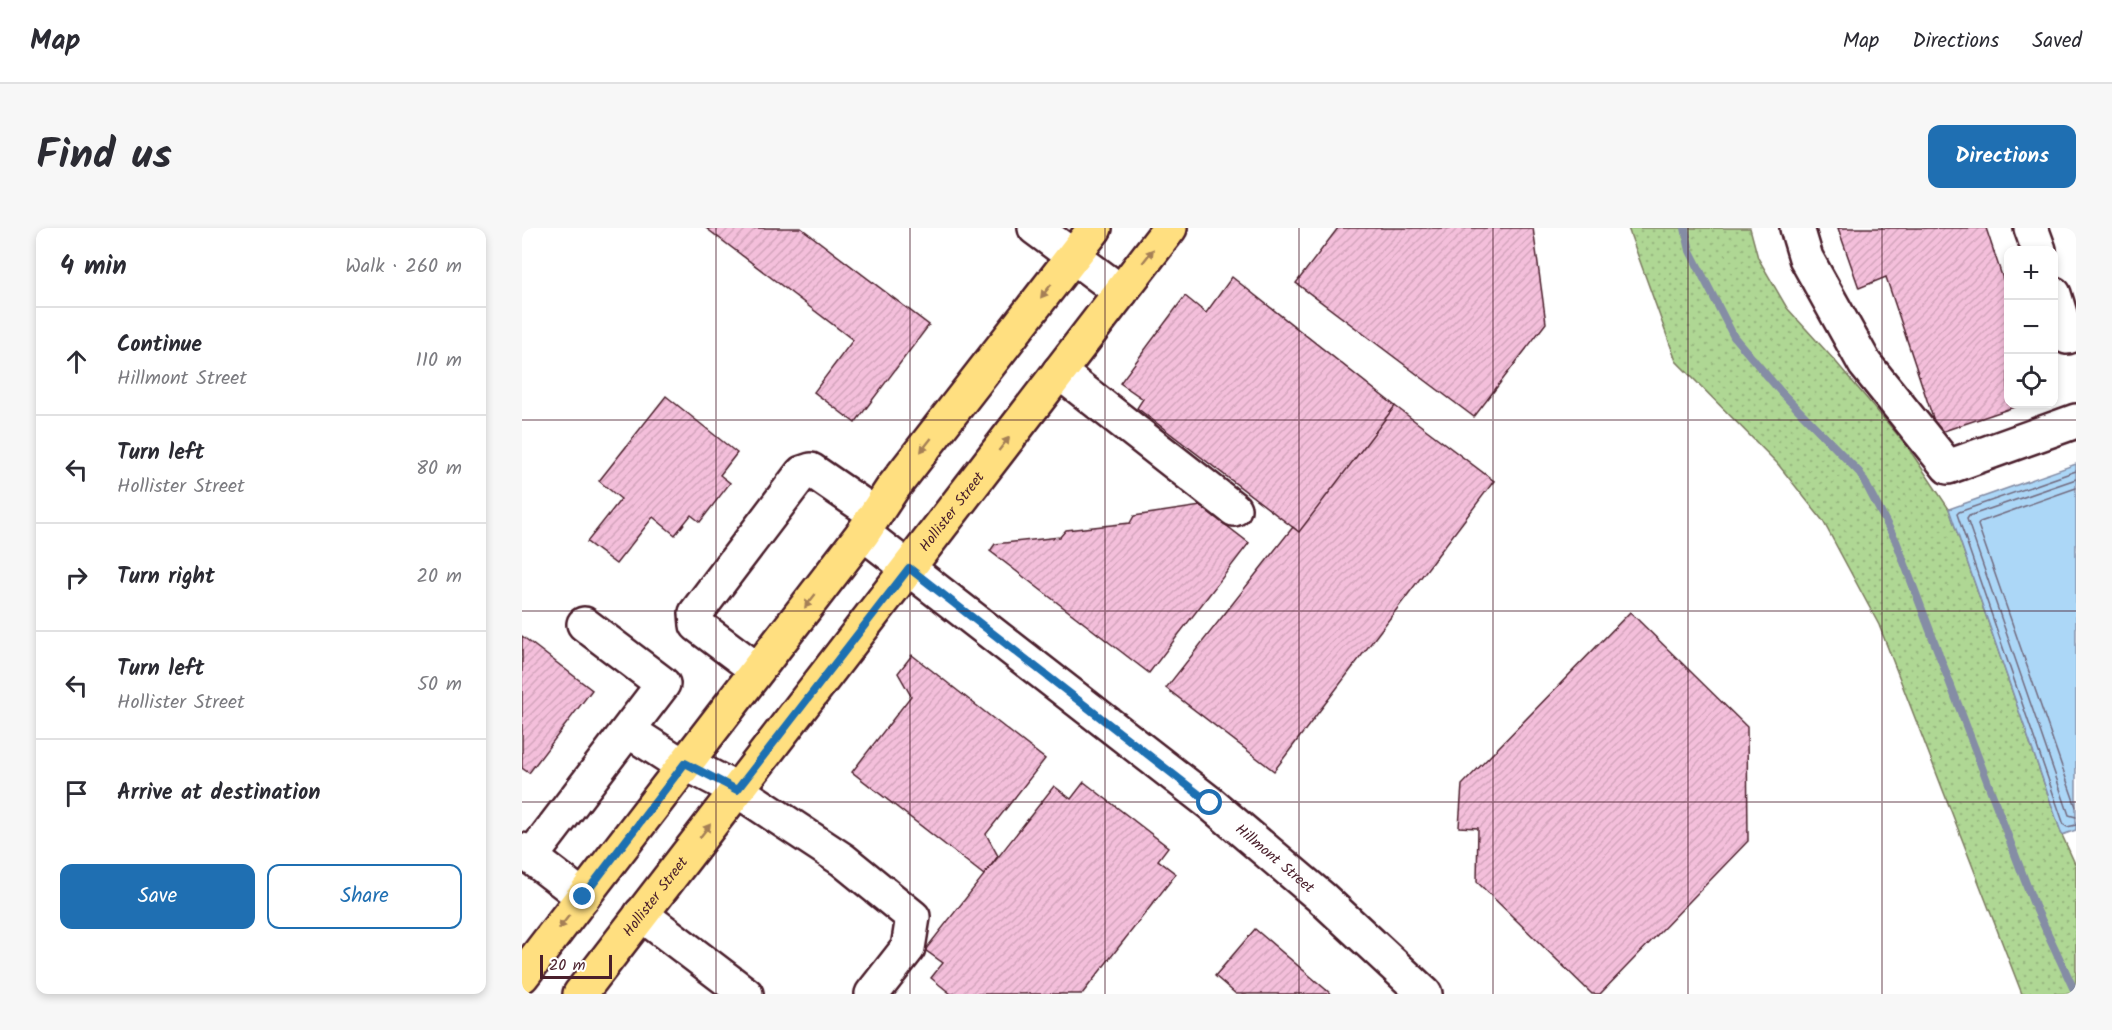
<!DOCTYPE html>
<meta charset="utf-8">
<style>
:root{--surface:#fff;--page:#f7f7f7;--text:#2b2b33;--muted:#7c7c81;--line:#e1e1e2;--accent:#1f6fb2}
body{margin:0;font-family:Kalam,sans-serif;background:var(--page);color:var(--text)}
.controls{position:absolute;right:18px;top:18px;display:grid;overflow:hidden;border-radius:12px;box-shadow:0 3px 9px #0003}
.controls button{width:54px;height:54px;display:grid;place-items:center;padding:0;border:0;border-bottom:2px solid var(--line);background:var(--surface);color:var(--text);font:30px sans-serif}
.scale{position:absolute;left:18px;bottom:15px;width:72px;box-sizing:border-box;padding-left:6px;border:3px solid #4a1f2b;border-top:0;font-size:16px;line-height:21px;white-space:nowrap;color:#4a1f2b;-webkit-text-stroke:4px #fff;paint-order:stroke}
.stop{position:absolute;width:18px;height:18px;margin:-14px;border:4px solid #1f6fb2;border-radius:50%;background:#fff}
.stop.end{background:#1f6fb2;border-color:#fff;box-shadow:0 2px 6px #0008}
.list{margin:0;padding:0;list-style:none}
h2{display:flex;justify-content:space-between;align-items:center;height:78px;margin:0;padding:0 24px;font-size:26px}
h2 small{font-size:20px;font-weight:400;color:var(--muted)}
.list li{display:grid;grid-template-columns:39px 1fr auto;gap:18px;align-items:center;box-sizing:border-box;height:108px;padding:0 24px;border-top:2px solid var(--line)}
.list b{display:block;font-size:22px;white-space:nowrap}
.list p{margin:0;font-size:20px;white-space:nowrap;color:var(--muted)}
.list em{font-size:20px;font-style:normal;color:var(--muted)}
.actions{display:flex;gap:12px;padding:18px 24px}
.actions a{flex:1;padding:14px 0;border:2px solid var(--accent);border-radius:12px;text-align:center;font-size:21px;color:var(--accent)}
.actions .main{background:var(--accent);color:#fff}
.icon{flex:none;width:33px;height:33px;fill:none;stroke:currentColor;stroke-width:2;stroke-linecap:round;stroke-linejoin:round}
.map{position:relative;flex:none;width:1554px;height:766px;overflow:hidden;border-radius:12px}
header{display:flex;align-items:center;gap:36px;box-sizing:border-box;height:84px;padding:0 30px;background:var(--surface);border-bottom:2px solid var(--line)}
header strong{font-size:28px}
nav{display:flex;gap:33px;margin-inline-start:auto;font-size:21px}
.intro{display:flex;align-items:center;justify-content:space-between;box-sizing:border-box;height:144px;padding:0 36px}
h1{margin:0;font-size:42px}
.button{padding:15px 27px;border-radius:12px;background:var(--accent);color:#fff;font-size:21px;font-weight:700}
main{display:flex;gap:36px;padding:0 36px}
aside{flex:1;background:var(--surface);border-radius:12px;box-shadow:0 3px 9px #0003}
.map>svg:first-child{display:block}
.grass{fill:url(#grass-dots);stroke:#7c7b60;stroke-width:1.5}
.water{fill:#acd7f7;stroke:#858da5;stroke-width:1.5}
.lines{fill:none;stroke-linecap:round;stroke-linejoin:round}
.shore{stroke:#71697d;stroke-width:1.5}
.stream{stroke:#858da5;stroke-width:8}
.building{fill:url(#building-hatch);stroke:#4a1f2b;stroke-width:1.5}
.minor-casing{stroke:#4a1f2b;stroke-width:38}
.major-casing{stroke:#4a1f2b;stroke-width:38}
.minor{stroke:#fff;stroke-width:33}
.major{stroke:#ffdf80;stroke-width:33}
.oneway{fill:#a47f56}
.route{stroke:#1f6fb2;stroke-width:8}
.grid{fill:none;stroke:#4a1f2b;stroke-width:1.5;stroke-opacity:0.55}
.labels{text-anchor:middle;stroke-width:5;stroke-linejoin:round;paint-order:stroke}
.street-label{font-size:15px;fill:#4a1f2b;stroke:#fff}
</style>
<header>
<strong>Map</strong>
<nav><a>Map</a><a>Directions</a><a>Saved</a></nav>
</header>
<div class="intro"><h1>Find us</h1><a class="button">Directions</a></div>
<main>
<aside>
<h2>4 min<small>Walk · 260 m</small></h2>
<ul class="list">
<li><svg class="icon" aria-label="ahead" viewBox="0 0 24 24"><path d="M12 20V5M6 11l6-6 6 6"/></svg><div><b>Continue</b><p>Hillmont Street</p></div><em>110 m</em></li>
<li><svg class="icon" aria-label="left" viewBox="0 0 24 24"><path d="M17 20v-9H6M10 6l-5 5 5 5"/></svg><div><b>Turn left</b><p>Hollister Street</p></div><em>80 m</em></li>
<li><svg class="icon" aria-label="right" viewBox="0 0 24 24"><path d="M7 20v-9h11M14 6l5 5-5 5"/></svg><div><b>Turn right</b></div><em>20 m</em></li>
<li><svg class="icon" aria-label="left" viewBox="0 0 24 24"><path d="M17 20v-9H6M10 6l-5 5 5 5"/></svg><div><b>Turn left</b><p>Hollister Street</p></div><em>50 m</em></li>
<li><svg class="icon" aria-label="arrive" viewBox="0 0 24 24"><path d="M6 21V4h12l-3 4 3 4H6"/></svg><div><b>Arrive at destination</b></div></li>
</ul>
<div class="actions"><a class="main">Save</a><a>Share</a></div>
</aside>
<div class="map">
<svg width="1554" height="766" viewBox="0 0 1554 766">
<defs>
<pattern id="grass-dots" width="8" height="8" patternUnits="userSpaceOnUse" patternTransform="scale(1.5)"><rect width="8" height="8" fill="#afd794"/><path d="M2 2h.1M6 6h.1" fill="none" stroke="#98b880" stroke-width="1.8" stroke-linecap="round"/></pattern>
<pattern id="building-hatch" width="6" height="6" patternUnits="userSpaceOnUse" patternTransform="scale(1.5)"><rect width="6" height="6" fill="#f4bfdb"/><path d="M-1 1l2-2M0 6l6-6M5 7l2-2" fill="none" stroke="#d3a4bc"/></pattern>
</defs>
<rect width="100%" height="100%" fill="#fff"/>
<filter id="ink" filterUnits="userSpaceOnUse"><feTurbulence type="fractalNoise" baseFrequency=".0167" numOctaves="2"/><feDisplacementMap in="SourceGraphic" scale="12" xChannelSelector="R" yChannelSelector="G"/><feConvolveMatrix kernelMatrix="1 2 1 2 8 2 1 2 1" color-interpolation-filters="sRGB"/></filter>
<g filter="url(#ink)">
<path class="grass" d="M1106,0H1228L1236,30L1265,80L1314,134L1385,218L1427,281L1540,607L1554,638V766H1500L1357,397L1301,293L1255,235L1154,133Z"/>
<path class="water" d="M1554,236V602L1540,607L1427,281Z"/>
<g class="lines">
<path class="shore" d="M1554,243L1437,284L1435,286L1542,597L1545,599L1554,597
M1554,251L1447,288L1445,291L1547,587L1554,589
M1554,260L1458,294L1456,297L1554,579"/>
<path class="stream" d="M1163,0L1168,23L1212,109L1259,164L1338,245L1374,313L1511,674L1554,766"/>
</g>
<path class="building" d="M184,0H279L407,97L333,195L292,164L331,112Z
M816,0H1011L1024,95L952,189L774,55Z
M1316,0H1464L1486,66V176H1501L1416,205L1364,49L1337,60Z
M710,49L873,178L777,304L615,180L621,171L598,155L663,68L684,85Z
M144,168L215,225L198,247L208,255L178,294L169,287L153,307L131,289L94,336L65,314L99,271L77,253Z
M873,178L972,253L752,543L644,460L771,299L777,304Z
M679,278L727,315L627,445L468,323L473,316L538,309L544,302L608,295L612,288Z
M1108,384L1225,499L1226,613L1078,766H1070L955,654L956,600L937,599L940,557Z
M0,408L70,462L7,545L0,540Z
M390,427L523,531L464,606L476,628L462,647L330,544L389,468L376,445Z
M562,554L646,619L636,632L654,646L560,766H429L409,750L421,735L403,722L532,558L549,571Z
M733,701L809,766H714L693,748Z"/>
<g class="lines">
<g class="minor-casing">
<g id="minor">
<path d="M513,0L599,64"/>
<path d="M1275,0L1284,30L1343,136L1426,239L1554,193"/>
<path d="M1509,0L1517,22"/>
<path d="M1532,66L1545,109L1554,106"/>
<path d="M537,144L712,281"/>
<path id="s1" d="M341,305L688,575L800,670L903,766"/>
<path d="M235,442L175,397L174,385L280,245L289,242L353,286"/>
<path d="M107,503L149,530L163,535L215,562L321,632L391,689L386,720L350,766"/>
<path d="M0,622L61,669"/>
<path d="M9,629L141,456L62,396"/>
<path d="M119,686L224,766"/>
</g>
</g>
<g class="major-casing">
<g id="major">
<path d="M0,748L341,305L370,261L573,0"/>
<path id="s2" d="M58,766L648,0"/>
</g>
</g>
<use href="#minor" class="minor"/>
<use href="#major" class="major"/>
</g>
<defs><path id="oneway-solid" d="M-6-.8H1V-3.2L6.5 0L1 3.2V.8H-6Z" transform="scale(1.5)"/></defs>
<g class="oneway">
<use href="#oneway-solid" transform="translate(626 28) rotate(-52)"/>
<use href="#oneway-solid" transform="translate(524 63) rotate(128)"/>
<use href="#oneway-solid" transform="translate(482 216) rotate(-52)"/>
<use href="#oneway-solid" transform="translate(404 217) rotate(128)"/>
<use href="#oneway-solid" transform="translate(288 373) rotate(128)"/>
<use href="#oneway-solid" transform="translate(183 603) rotate(-52)"/>
<use href="#oneway-solid" transform="translate(42 694) rotate(128)"/>
</g>
</g>
<g class="lines" filter="url(#ink)">
<path class="route" d="M61,669L163,535L215,562L387,340L688,575"/>
</g>
<path class="grid" d="M194,0V766M388,0V766M583,0V766M777,0V766M971,0V766M1166,0V766M1360,0V766M0,192H1554M0,383H1554M0,574H1554"/>
<g class="labels">
<g class="street-label">
<text dy="5" stroke="none"><textPath href="#s2" startOffset="609">Hollister Street</textPath></text>
<text dy="5" stroke="none"><textPath href="#s1" startOffset="525">Hillmont Street</textPath></text>
<text dy="5" stroke="none"><textPath href="#s2" startOffset="123">Hollister Street</textPath></text>
</g>
</g>
</svg>
<div class="controls">
<button>+</button>
<button>−</button>
<button><svg class="icon" aria-label="locate" viewBox="0 0 24 24"><circle cx="12" cy="12" r="6"/><path d="M12 2v4M12 18v4M2 12h4M18 12h4"/></svg></button>
</div>
<div class="scale">20 m</div>
<div class="stop" style="left:688px;top:575px"></div>
<div class="stop end" style="left:61px;top:669px"></div>
</div>
</main>
